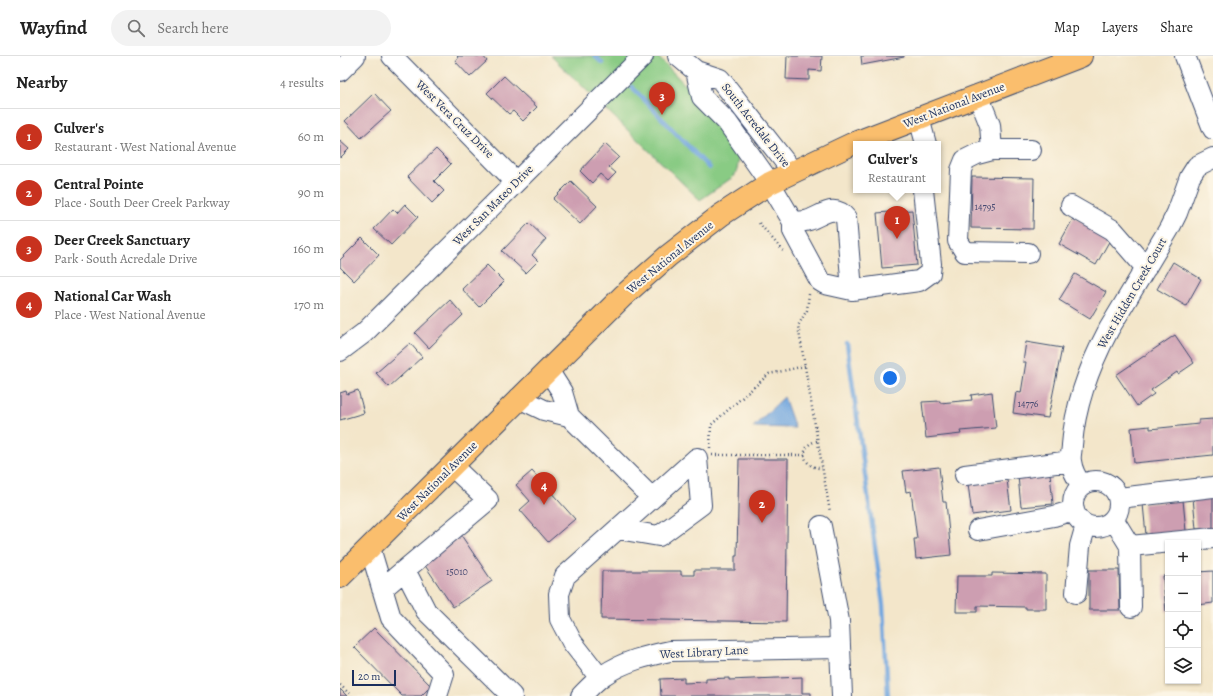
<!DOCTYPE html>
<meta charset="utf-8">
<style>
:root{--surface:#fff;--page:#f2f2f2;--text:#222;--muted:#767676;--line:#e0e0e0;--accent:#c8321e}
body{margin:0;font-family:Alegreya,serif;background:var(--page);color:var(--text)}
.controls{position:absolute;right:12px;bottom:12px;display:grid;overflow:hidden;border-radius:0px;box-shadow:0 1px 3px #0004}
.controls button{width:36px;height:36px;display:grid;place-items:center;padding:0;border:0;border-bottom:1px solid var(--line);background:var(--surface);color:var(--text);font:20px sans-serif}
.scale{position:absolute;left:12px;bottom:10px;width:44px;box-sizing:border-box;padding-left:4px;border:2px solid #1b2f5e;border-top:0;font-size:11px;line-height:14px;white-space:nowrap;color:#1b2f5e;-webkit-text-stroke:3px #fcf5e5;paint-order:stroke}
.you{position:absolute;left:550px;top:322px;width:14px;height:14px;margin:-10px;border:3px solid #fff;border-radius:50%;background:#1a73e8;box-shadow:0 0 0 6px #1a73e833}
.badge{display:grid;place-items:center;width:26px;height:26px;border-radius:50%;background:var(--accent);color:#fff;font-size:13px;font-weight:700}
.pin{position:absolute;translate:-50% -33px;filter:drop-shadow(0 1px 2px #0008)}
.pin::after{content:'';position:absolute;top:21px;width:14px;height:12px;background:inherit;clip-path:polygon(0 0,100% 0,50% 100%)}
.popup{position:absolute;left:513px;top:85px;width:88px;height:52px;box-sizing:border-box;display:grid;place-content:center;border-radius:0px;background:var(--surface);filter:drop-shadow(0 1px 3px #0005);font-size:13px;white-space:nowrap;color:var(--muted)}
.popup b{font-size:15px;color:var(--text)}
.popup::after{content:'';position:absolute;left:50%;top:100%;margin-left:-8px;border:8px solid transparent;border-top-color:var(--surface)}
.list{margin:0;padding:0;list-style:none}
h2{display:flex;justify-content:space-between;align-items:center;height:52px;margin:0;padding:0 16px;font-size:17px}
h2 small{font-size:13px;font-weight:400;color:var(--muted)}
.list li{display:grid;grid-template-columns:26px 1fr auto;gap:12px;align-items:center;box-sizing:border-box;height:56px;padding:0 16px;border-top:1px solid var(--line)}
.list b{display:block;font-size:15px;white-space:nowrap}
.list p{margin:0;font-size:13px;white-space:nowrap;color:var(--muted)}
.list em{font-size:13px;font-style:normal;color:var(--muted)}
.icon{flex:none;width:22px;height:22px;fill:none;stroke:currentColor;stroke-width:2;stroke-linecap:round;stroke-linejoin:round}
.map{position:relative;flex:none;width:873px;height:640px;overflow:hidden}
header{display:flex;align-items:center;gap:24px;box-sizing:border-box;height:56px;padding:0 20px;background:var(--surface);border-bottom:1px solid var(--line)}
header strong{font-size:19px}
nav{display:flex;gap:22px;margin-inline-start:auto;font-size:14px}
.search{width:280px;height:36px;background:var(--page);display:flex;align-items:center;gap:10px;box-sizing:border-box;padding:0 14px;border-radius:22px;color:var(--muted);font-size:15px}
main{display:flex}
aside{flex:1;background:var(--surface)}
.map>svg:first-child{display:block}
.green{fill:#89cb84;stroke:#527d71}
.water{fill:#73a7df;stroke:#476b9e}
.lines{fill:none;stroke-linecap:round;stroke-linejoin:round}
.stream{stroke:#73a7df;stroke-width:4.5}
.building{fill:#cd9eb1}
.minor-casing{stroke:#3b4a6e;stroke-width:22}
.major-casing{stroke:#3b4a6e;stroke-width:24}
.path{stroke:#3b4a6e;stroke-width:2.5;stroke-dasharray:1 3;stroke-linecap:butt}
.minor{stroke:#fff;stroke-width:20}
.major{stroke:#fabe6d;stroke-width:22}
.labels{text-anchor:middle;stroke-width:4;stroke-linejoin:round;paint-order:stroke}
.number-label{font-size:10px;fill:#484b73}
.street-label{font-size:12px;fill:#1b2f5e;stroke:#fcf5e5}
</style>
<header>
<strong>Wayfind</strong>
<div class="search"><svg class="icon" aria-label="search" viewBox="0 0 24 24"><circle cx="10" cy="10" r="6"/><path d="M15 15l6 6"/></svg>Search here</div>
<nav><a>Map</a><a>Layers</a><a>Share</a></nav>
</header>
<main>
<aside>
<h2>Nearby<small>4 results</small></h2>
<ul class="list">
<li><span class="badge">1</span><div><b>Culver's</b><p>Restaurant · West National Avenue</p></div><em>60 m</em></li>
<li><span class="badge">2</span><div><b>Central Pointe</b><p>Place · South Deer Creek Parkway</p></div><em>90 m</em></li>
<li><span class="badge">3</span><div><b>Deer Creek Sanctuary</b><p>Park · South Acredale Drive</p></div><em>160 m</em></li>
<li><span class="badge">4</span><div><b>National Car Wash</b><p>Place · West National Avenue</p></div><em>170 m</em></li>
</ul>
</aside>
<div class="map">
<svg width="873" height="640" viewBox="0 0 873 640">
<rect width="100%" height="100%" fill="#fcf5e5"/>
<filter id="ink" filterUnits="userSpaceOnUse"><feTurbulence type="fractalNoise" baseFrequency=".025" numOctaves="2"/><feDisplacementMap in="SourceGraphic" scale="8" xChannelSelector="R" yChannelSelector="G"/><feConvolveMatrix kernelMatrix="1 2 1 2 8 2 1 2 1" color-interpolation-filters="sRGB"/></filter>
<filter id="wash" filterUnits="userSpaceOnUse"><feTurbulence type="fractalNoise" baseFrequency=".012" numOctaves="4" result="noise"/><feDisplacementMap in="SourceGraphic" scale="16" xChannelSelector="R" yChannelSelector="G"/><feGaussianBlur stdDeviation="0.9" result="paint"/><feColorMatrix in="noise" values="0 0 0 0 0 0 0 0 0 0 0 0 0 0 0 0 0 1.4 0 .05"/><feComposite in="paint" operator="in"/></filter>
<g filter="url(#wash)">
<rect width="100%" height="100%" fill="#f3e6ca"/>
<path class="green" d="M211,0H317L358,42L396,92L399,102L397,114L393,121L360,144Z"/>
<path class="water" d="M444,341L455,372L413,371Z"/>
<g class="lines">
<path class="stream" d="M255,0L262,7
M292,31L369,112
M507,288L543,549L548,640"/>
</g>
<g id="blocks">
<path class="building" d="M117,0H143L147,5L130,21L115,5L118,1Z
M447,0H482L481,15L469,14V24L446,23Z
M521,0H564V1L522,9Z
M164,20L197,51L183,65L173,55L169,58L147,37Z
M34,37L51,55L21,82L5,65Z
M0,85L9,93L0,102Z
M265,88L279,101L269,111L276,117L268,125L260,118L252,127L240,115Z
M96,93L111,108L94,125L104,135L92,147L67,121Z
M632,121L694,122L693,173L631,172Z
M231,125L257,150L240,168L213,143Z
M65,148L78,161L51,189L34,173L53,153L57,157Z
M572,154L577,209L542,212L537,157Z
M734,161L771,182L756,209L719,188Z
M189,167L206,183L192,199L198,205L186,217L162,195Z
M22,182L39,199L14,225L0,211V204Z
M833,206L861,223L846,250L817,233Z
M147,209L164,226L139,251L122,233Z
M735,218L766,236L750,263L719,244Z
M110,244L123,259L89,292L75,277Z
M835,279L854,307L838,318L837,316L811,334L814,338L797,350L776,319Z
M686,286L722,292L708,362L673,357L676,336L681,337L686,306H683Z
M70,287L82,301L49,331L36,317Z
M18,334L24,357L0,364V337L6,335L7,338Z
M652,336L656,372L620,375L621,378L586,382L582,346L600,345V347L632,344L631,339Z
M873,363V399L794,407L791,372L810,370V373L859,368V364Z
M399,403H448L446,566L261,563L262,515H341V519H354V514H395V500H397Z
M599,411L603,446H606L611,499L576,503L574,483H577L571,435L566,436L563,415Z
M192,415L235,463L208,486L180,454L190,445L176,429Z
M710,417L713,448L681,451L678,420Z
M667,424L671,454L632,459L628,428Z
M873,440V472L856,473L853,442Z
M843,444L846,475L806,479L803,448Z
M121,479L152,525L113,551L82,505Z
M749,514H779L780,554H749Z
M873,515V547L858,549V516Z
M652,517L706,518V553H686V551L637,550V556H616L617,520H652Z
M823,520H828V555L826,556Z
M34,572L91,630L81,640H62L14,591Z
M462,621V637H471V640H321L320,623L344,622V627L366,626V623L389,622V624Z
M0,633L7,640H0Z"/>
</g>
</g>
<g filter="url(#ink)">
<use href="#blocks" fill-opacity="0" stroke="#3b4a6e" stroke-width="1"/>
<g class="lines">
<g class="minor-casing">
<path id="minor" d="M52,0L176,126
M338,0L356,15L380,23L453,116
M845,0L873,73
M0,15L15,0
M356,15L362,41L387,66L430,127L453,166V175L480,225L485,228L512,234L579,225L590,217L591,208L583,134
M638,39L650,69L652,94L637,98L625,104L621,114L618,185L625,196L688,197
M579,62L586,88
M652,94H691
M731,150L773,174L806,212
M453,166C458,165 464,166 469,164C483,159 494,147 506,162L512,234
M0,295L24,277L303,0
M208,314L222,336L229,360L312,442
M179,342L204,354L229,360
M625,419L731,405
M733 448a23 23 0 1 1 46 0a23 23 0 1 1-46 0Z
M742,430C737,423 732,414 731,405C730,400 732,394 732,389C735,348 750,309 769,273L829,173L837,157L850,121L857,110L873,102
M779,442L873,431
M774,464L790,490L873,482
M481,470L499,565L502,640
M638,474L714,460L734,454
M790,490L791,551
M30,492L51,562L104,618L97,640
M65,514L86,555L172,640
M42,533L148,444L112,410
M736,537L740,490L746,469
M260,622L232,586L220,563L219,538L225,520L357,402L361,449L319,480L278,473
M241,640C248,633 255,625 264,619C284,605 307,600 330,595L500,592"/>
</g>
<g class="major-casing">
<path id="major" d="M0,521L283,240L328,200L381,159L430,127L512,88L741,0"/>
</g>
<path class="path" d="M419,167L443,195
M469,238L467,254L458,270L490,456
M477,385C458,389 462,413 482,412
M370,392L371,369L429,318L465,310
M372,399H465
M0,629L12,640"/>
<use href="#minor" class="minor"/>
<use href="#major" class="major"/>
</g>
</g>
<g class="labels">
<g class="number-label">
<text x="645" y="154">14795</text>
<text x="688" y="351">14776</text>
<text x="117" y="519">15010</text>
</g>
<g class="street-label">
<text transform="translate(614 49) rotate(-21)" y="4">West National Avenue</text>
<text transform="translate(115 63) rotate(45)" y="4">West Vera Cruz Drive</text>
<text transform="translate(416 69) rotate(52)" y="4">South Acredale Drive</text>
<text transform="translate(153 149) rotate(-45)" y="4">West San Mateo Drive</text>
<text transform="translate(330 201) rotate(-39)" y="4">West National Avenue</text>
<text transform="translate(792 237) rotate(-60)" y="4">West Hidden Creek Court</text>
<text transform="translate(97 425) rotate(-45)" y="4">West National Avenue</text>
<text transform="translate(364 596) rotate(-3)" y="4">West Library Lane</text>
</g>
</g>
</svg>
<div class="controls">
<button>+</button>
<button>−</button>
<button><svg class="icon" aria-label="locate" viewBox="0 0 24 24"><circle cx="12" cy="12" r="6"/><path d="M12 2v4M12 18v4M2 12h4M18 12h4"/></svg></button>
<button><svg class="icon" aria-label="layers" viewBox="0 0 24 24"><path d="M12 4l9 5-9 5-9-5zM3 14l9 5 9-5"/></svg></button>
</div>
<div class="scale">20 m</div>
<div class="you"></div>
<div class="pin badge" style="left:557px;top:183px">1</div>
<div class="popup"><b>Culver's</b>Restaurant</div>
<div class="pin badge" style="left:422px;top:467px">2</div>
<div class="pin badge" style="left:322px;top:59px">3</div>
<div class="pin badge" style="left:204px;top:449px">4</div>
</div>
</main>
